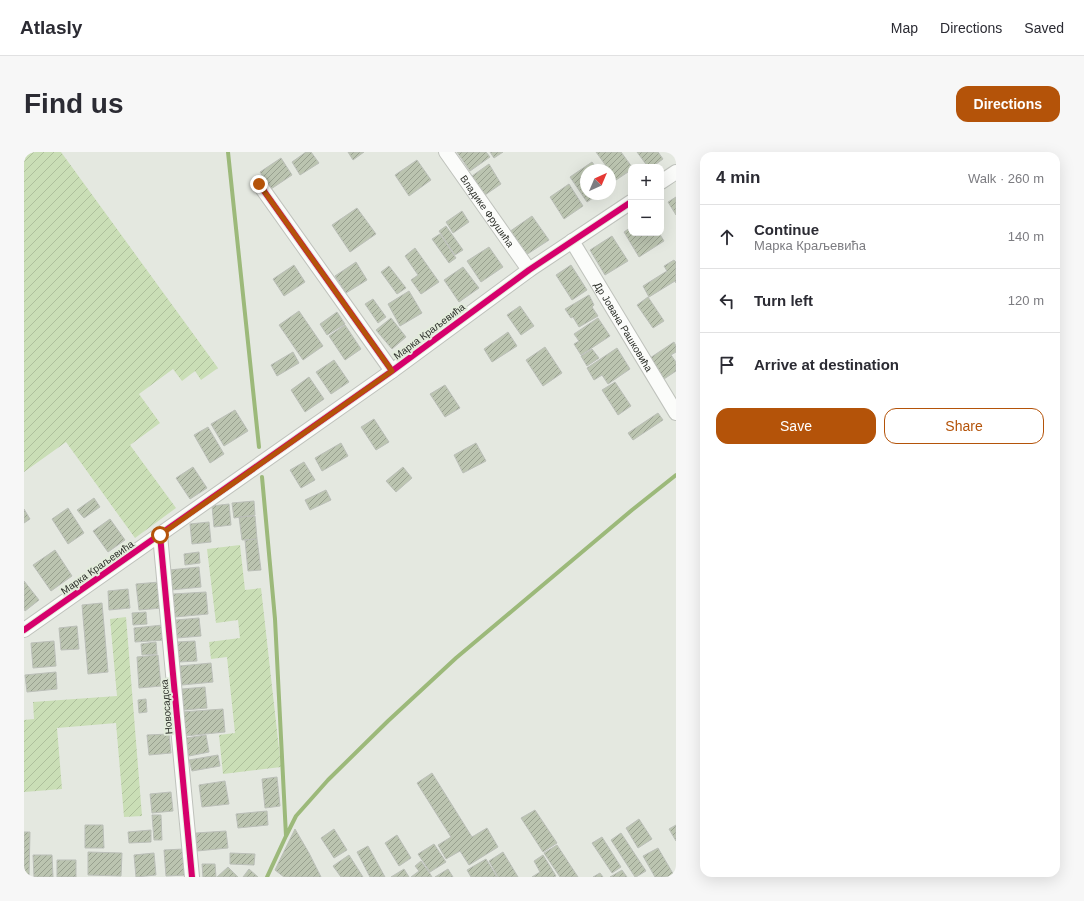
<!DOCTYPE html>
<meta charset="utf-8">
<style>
:root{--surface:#fff;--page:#f7f7f7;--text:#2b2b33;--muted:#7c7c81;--line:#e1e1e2;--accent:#b45309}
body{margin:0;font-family:Helvetica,sans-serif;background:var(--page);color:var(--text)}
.controls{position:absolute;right:12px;top:12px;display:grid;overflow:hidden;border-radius:8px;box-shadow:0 4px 16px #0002}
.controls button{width:36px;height:36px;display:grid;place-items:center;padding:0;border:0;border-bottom:1px solid var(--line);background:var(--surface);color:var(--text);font:20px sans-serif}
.compass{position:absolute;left:556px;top:12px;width:36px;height:36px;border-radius:50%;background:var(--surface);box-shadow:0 4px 16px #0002;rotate:44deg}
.stop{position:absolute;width:12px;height:12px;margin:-9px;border:3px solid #b45309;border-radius:50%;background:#fff}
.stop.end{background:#b45309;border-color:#fff;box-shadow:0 1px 4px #0008}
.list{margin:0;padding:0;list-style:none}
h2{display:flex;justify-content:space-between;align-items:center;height:52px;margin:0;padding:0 16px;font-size:17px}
h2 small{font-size:13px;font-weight:400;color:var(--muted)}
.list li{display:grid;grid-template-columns:26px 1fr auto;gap:12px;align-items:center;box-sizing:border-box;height:64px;padding:0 16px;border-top:1px solid var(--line)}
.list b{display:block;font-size:15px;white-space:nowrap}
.list p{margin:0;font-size:13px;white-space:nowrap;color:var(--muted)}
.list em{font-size:13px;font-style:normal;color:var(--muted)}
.actions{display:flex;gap:8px;padding:12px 16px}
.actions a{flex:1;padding:9px 0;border:1px solid var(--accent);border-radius:12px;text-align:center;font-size:14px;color:var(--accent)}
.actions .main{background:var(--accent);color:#fff}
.icon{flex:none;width:22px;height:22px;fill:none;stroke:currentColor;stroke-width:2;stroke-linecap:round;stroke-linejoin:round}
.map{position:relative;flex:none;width:652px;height:725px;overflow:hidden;border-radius:12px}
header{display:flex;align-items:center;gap:24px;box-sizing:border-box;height:56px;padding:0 20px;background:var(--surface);border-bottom:1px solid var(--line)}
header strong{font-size:19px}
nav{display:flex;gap:22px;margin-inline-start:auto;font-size:14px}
.intro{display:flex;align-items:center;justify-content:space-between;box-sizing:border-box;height:96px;padding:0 24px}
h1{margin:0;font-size:28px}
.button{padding:10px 18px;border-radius:12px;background:var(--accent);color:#fff;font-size:14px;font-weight:700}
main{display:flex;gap:24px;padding:0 24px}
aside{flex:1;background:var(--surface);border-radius:12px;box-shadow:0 4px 16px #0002}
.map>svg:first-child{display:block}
.garden{fill:url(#garden-furrows)}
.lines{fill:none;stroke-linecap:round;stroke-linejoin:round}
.stream{stroke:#9cb97a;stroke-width:4}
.building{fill:url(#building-hatch);stroke:#bbbfb8}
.minor-casing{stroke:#bfc2bc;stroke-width:16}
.minor{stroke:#fbfcfa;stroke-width:14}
.cycleway-casing{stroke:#e3ecdc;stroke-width:8}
.cycleway{stroke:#d6006c;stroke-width:6}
.route{stroke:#b45309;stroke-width:5}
.labels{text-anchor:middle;stroke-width:4;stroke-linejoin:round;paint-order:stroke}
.street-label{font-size:10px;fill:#2b2e28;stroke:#e3ecdc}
</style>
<header>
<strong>Atlasly</strong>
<nav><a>Map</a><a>Directions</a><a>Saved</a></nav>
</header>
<div class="intro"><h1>Find us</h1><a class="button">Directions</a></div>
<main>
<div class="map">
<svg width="652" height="725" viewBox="0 0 652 725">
<defs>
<pattern id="garden-furrows" width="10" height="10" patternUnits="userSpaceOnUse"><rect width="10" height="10" fill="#cadeb6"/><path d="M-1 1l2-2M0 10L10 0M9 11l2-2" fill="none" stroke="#aebf9c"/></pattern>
<pattern id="building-hatch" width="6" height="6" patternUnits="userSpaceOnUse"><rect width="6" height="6" fill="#bbc4b0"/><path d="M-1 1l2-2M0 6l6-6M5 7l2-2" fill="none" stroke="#98a08f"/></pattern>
</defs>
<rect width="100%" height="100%" fill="#e4e8e0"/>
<path class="garden" d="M0,0H37L194,216L177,228L171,219L158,229L149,217L115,242L136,271L106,293L152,356L111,386L42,290L0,320Z
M216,393L221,438L237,436L257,615L199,622L195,583L211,581L203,505L187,507L185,490L216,486L214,468L192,471L183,397Z
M102,465L118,664L100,665L92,571L33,576L38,637L0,640V568L10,567L9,550L93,544L86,467Z"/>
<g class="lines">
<path class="stream" d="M204,0L235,295
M238,325L251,467L262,684L243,725
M262,684L272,664L304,628L364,569L432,506L608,358L652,323"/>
</g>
<path class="building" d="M282,0H287L295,11L276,23L268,10Z
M324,0H340L329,8Z
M433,0H462L466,5L446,19Z
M466,0H479L470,6Z
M572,0H597L608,15L607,18L592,28L586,18H585Z
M613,0H634L639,7L628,15H624Z
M257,6L268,23L247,37L236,20Z
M393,8L407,28L385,44L371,23Z
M568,10L574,18H562V42H575L563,50L546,25Z
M465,12L477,32L461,43L448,24Z
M545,32L559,54L540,67L526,45Z
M652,45V63L644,50Z
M333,56L352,82L326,100L308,73Z
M438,59L445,70L429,81L422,70Z
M508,64L525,88L502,103L485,80Z
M422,74L439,98L431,103L415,79Z
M607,75V81H635L640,89L615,105L600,80Z
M416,82L432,106L425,111L408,87Z
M588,84L604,109L581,123L566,98Z
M465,95L479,115L457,130L443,109Z
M391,96L415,130L397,142L387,128L394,123L381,104Z
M650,108L652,110V131L651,129L625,145L619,134L643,119L640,114Z
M332,110L343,128L322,141L311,124Z
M270,113L281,130L260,144L249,127Z
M547,113L563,138L548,148L532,123Z
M365,114L382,136L373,142L357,120Z
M439,115L455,136L435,150L420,128Z
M385,139L398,161L376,174L364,152Z
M565,143L570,153L568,155L574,164L555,175L549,165L547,166L541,157Z
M624,145L640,169L629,176L613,153Z
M349,147L362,165L354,171L341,152Z
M496,154L510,174L497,183L483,163Z
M275,159L299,194L279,208L255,173Z
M313,160L321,172L303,183L296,172Z
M367,166L382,185L368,197L352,178Z
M574,166L586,184L557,203L550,192L555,189L550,182Z
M321,173L337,197L321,208L305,184Z
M484,180L493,194L468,210L460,197Z
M650,190L652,194V200L647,203L652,210V219L640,227L626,206Z
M521,195L538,221L519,234L502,208Z
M593,196L606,217L584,232L578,223L570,228L563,216Z
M568,197L575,206L563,214L557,204Z
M269,200L275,211L253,224L247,213Z
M310,208L325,230L307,242L292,220Z
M285,225L300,247L281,260L267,238Z
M591,230L607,254L594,263L578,238Z
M421,233L436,256L421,265L406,242Z
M211,258L224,279L200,294L187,272Z
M634,261L639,268L609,288L604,281Z
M350,267L365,290L352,298L337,275Z
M184,275L200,302L186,311L170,283Z
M317,291L324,304L298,319L291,306Z
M452,291L462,309L439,321L430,303Z
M280,310L291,328L277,336L266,318Z
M169,315L183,336L166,347L152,326Z
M379,315L388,326L372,340L362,329Z
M302,338L307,348L286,358L281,348Z
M70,346L76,355L60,366L53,358Z
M230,349L231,363L210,366L208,351Z
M205,352L207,373L190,375L188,354Z
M44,356L60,381L44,392L28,367Z
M0,357L6,367L0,371Z
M231,364L233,387L218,388L215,365Z
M86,367L101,388L84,400L69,379Z
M185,370L187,390L168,392L166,372Z
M233,387L237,418L224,419L221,388Z
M31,398L48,424L27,439L9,413Z
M175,400L176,411L161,413L160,402Z
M175,415L177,435L147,438L145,418Z
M0,429L15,448L1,459L0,457Z
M136,430L138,456L115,458L112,432Z
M104,437L106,456L85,458L84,439Z
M182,440L184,462L151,465L149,442Z
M78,451L84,520L64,522L58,453Z
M122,460L123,472L109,473L108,461Z
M175,466L177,484L153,486L152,468Z
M139,473L141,488L111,490L110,476Z
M53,474L55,497L37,498L35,476Z
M30,489L32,514L9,516L7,491Z
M171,489L173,509L155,510L153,490Z
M132,490L133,502L118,503L117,492Z
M134,503L137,534L115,536L113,505Z
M187,511L189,530L158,533L156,514Z
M32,520L33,537L3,540L1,523Z
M181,535L183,556L160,558L158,537Z
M122,547L123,560L115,561L114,548Z
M199,557L201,580L161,584L158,560Z
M145,582L147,601L125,603L123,583Z
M182,583L185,600L165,604L162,586Z
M194,603L196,614L168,619L165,608Z
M408,621L448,685L463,676L474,695L445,713L436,699L422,707L414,693L427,685L393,631Z
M253,625L256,654L241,656L238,627Z
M201,629L205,652L178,655L175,633Z
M147,640L149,659L128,661L126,642Z
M511,658L533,691L519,700L497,666Z
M243,659L244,673L214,676L212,662Z
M128,663H137L138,688H130Z
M615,667L628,687L614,696L602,676Z
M61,673H79L80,696H61Z
M652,673V689L645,677Z
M271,677L285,701L297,725H260L251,718Z
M310,677L323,698L310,706L297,686Z
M127,678V690L105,691L104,680Z
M202,679L204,696L173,699L172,681Z
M0,680H6L5,725H0Z
M597,681L622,719L612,725H611L587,688Z
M373,683L387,706L375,714L361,691Z
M578,685L597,715L588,721L568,691Z
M410,692L422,710L406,720L394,702Z
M533,693L554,725H536L520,701Z
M344,694L361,725H346L333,700Z
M634,696L651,725H631L619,704Z
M160,697L162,723L142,724L140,698Z
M64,700L98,701L97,724L64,723Z
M479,700L494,725H474L465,709Z
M130,701L132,723L112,725L110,703Z
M206,701L231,702L230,713L206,712Z
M9,703H28L29,725H10Z
M325,703L339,725H317L309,714Z
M519,703L532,724L530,725H508L516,720L510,709Z
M462,707L473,725H447L443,718Z
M33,708H52V725H33Z
M397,709L405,720L408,725H387L395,719L391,714Z
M178,712H191L192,725H179Z
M204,715L214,725H193Z
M225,717L234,725H219Z
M380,717L385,725H367Z
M424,717L429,725H411Z
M598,718L603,725H586Z
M576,721L579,725H569Z"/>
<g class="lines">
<g class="minor-casing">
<g id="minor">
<path id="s1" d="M422,0L505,118"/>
<path d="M637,30L652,20"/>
<path d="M235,32L368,219"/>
<path id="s2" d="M548,89L652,261"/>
<path d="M136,383L168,725"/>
<path d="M0,478L368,219L505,118L607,50"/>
</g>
</g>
<use href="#minor" class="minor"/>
<g class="cycleway-casing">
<path id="cycleway" d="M235,32L368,219
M136,383L168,725
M0,478L368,219L505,118L607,50"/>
</g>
<use href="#cycleway" class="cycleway"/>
</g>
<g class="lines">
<path class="route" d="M136,383L368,219L235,32"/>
</g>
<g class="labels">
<g class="street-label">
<text dy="4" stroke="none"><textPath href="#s1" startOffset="72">Владике Фрушића</textPath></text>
<text dy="4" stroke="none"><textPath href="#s2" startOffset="100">Др Јована Рашковића</textPath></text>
<text transform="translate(405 179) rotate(-37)" y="4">Марка Краљевића</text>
<text transform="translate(73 415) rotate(-35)" y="4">Марка Краљевића</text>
<text transform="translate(142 555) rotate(-95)" y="4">Новосадска</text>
</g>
</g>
</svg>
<div class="controls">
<button>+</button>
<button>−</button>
</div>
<svg class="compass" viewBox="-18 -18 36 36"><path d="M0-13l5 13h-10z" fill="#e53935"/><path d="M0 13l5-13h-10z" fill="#7c7c81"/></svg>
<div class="stop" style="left:136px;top:383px"></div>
<div class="stop end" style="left:235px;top:32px"></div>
</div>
<aside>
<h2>4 min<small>Walk · 260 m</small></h2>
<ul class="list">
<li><svg class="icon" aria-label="ahead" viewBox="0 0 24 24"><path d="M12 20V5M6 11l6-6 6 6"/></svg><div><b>Continue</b><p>Марка Краљевића</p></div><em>140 m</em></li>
<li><svg class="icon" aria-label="left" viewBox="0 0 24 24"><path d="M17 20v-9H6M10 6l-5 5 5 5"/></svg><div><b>Turn left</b></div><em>120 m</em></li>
<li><svg class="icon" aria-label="arrive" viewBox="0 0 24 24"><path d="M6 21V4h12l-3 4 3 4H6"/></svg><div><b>Arrive at destination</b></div></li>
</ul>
<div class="actions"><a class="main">Save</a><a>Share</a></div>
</aside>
</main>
